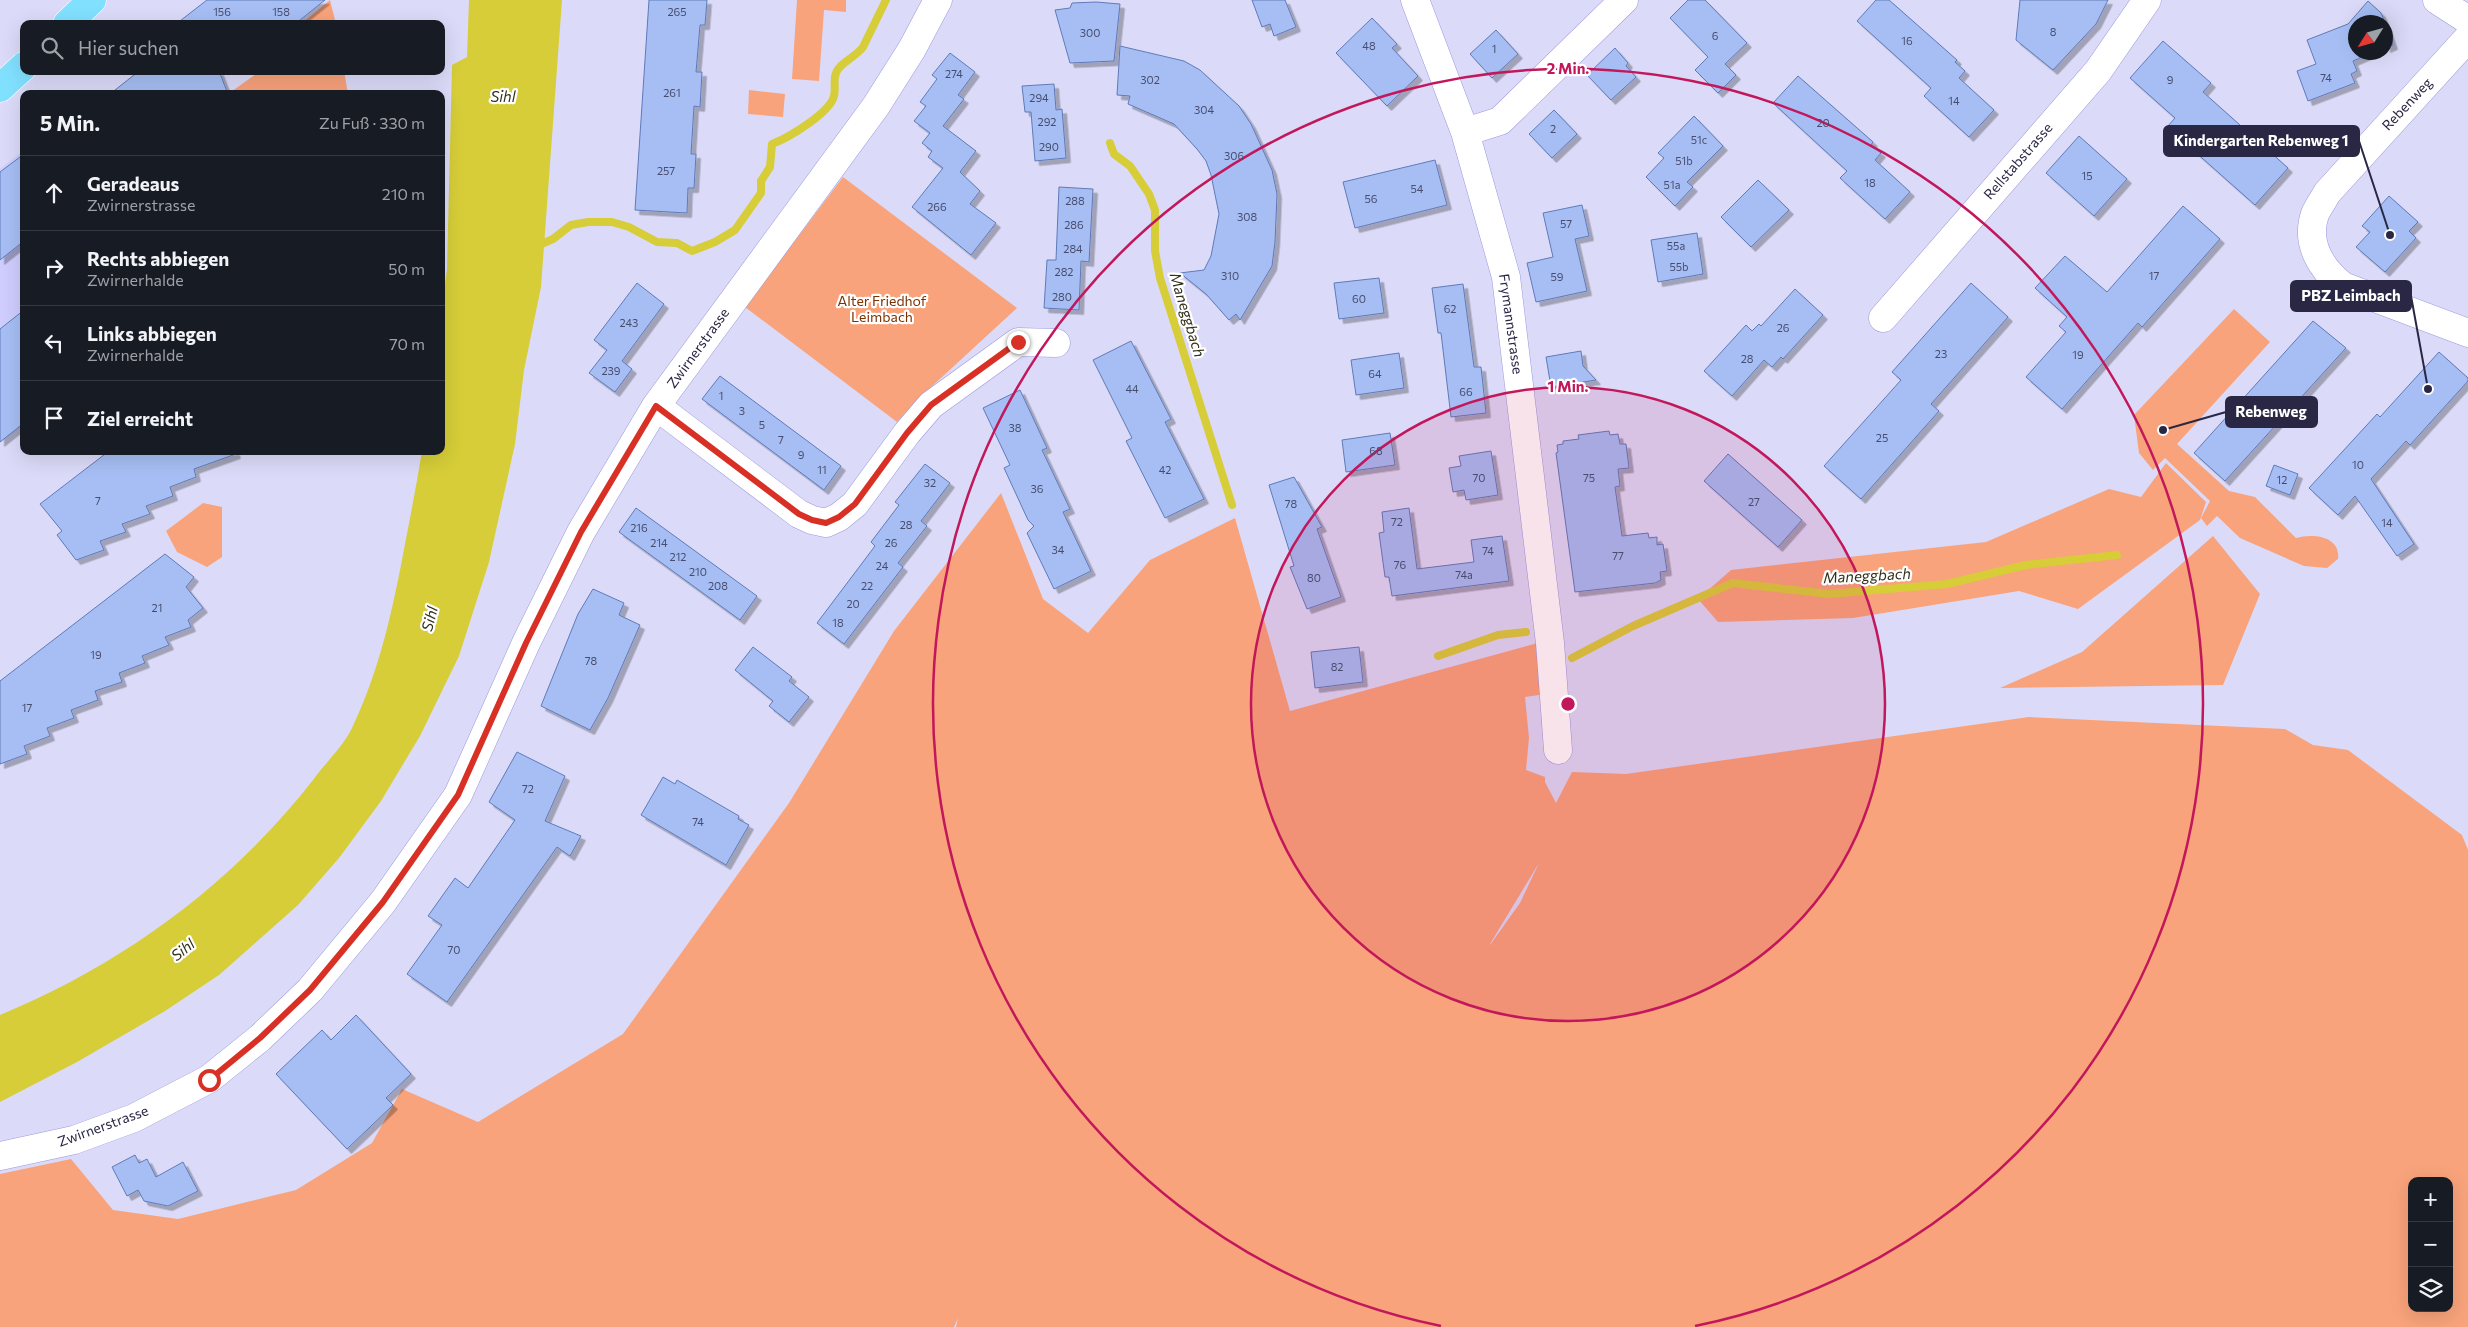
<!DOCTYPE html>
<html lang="de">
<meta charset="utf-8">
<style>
:root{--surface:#171b24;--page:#20242c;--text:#f1f3f6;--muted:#9ea1a6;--line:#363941}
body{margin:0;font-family:Commissioner,sans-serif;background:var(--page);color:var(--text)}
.controls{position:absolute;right:15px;bottom:15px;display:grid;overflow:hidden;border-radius:10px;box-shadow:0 5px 20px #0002}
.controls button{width:45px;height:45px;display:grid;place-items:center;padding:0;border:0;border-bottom:1px solid var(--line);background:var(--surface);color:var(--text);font:25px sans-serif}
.compass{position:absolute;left:2348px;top:15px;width:45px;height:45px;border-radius:50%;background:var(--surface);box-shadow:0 5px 20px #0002;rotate:233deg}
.stop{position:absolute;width:15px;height:15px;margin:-11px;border:4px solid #d93025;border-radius:50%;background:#fff}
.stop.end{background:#d93025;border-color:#fff;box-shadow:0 1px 5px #0008}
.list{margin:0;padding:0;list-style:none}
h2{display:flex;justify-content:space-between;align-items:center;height:65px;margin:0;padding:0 20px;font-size:21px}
h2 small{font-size:16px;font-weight:400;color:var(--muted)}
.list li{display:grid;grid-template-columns:32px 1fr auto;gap:15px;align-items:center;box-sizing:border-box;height:75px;padding:0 20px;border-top:1px solid var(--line)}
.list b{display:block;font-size:19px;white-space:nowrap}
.list p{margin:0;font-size:16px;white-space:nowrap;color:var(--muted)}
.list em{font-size:16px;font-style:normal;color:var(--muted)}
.icon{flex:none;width:28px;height:28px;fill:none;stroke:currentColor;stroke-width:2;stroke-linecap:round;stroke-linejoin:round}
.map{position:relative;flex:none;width:2468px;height:1327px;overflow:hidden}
.search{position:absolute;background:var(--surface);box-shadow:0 5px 20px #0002;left:20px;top:20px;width:425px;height:55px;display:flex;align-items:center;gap:12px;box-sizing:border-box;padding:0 18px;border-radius:10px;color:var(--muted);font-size:19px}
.panel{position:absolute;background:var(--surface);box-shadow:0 5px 20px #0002;left:20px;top:90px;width:425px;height:365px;border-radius:10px}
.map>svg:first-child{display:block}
.built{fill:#cecdfe}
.green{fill:#f8a37b;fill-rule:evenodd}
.water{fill:#d6cd38}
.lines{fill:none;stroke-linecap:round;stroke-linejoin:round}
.stream{stroke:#d6cd38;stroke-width:8}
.building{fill:#a6bef4;stroke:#5f7ab8;filter:url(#shadow)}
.minor-casing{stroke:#9c98de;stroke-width:29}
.major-casing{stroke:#fff;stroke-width:29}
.minor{stroke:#fff;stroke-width:28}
.major{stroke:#82e0ff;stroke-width:28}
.route{stroke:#d93025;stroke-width:6}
.ring{fill:none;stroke:#c2185b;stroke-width:2.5}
.labels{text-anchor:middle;stroke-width:4.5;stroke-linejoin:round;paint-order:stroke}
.number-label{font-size:11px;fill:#484d6f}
.street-label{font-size:14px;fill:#292743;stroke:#fff}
.park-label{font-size:14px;fill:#7b3202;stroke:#fff}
.water-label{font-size:15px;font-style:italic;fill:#313019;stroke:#fff}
.centre{fill:#c2185b;stroke:#fff;stroke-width:2.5}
.ring-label{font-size:15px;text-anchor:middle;font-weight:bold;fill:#c2185b;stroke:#fff;stroke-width:4.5;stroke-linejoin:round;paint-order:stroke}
.leader{fill:none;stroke:#292743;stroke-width:2}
.callout-dot{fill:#292743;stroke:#fff;stroke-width:2}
.callout{fill:#292743;stroke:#292743;stroke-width:2}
.callout-label{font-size:15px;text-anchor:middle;font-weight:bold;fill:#fff}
</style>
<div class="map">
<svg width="2468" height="1327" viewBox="0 0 2468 1327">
<defs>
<filter id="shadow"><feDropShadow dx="4.5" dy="4.5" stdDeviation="0" flood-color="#0004"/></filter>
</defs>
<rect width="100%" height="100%" fill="#dbdbf9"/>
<path class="built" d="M24,150V425L0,443V169Z"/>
<path class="green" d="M330,0L336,24H301Z
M797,0H846V12L824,10L819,81L792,79Z
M260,71H344L348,94H228Z
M749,90L785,94L783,117L748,114Z
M843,177L1017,308L916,401L897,422L745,307Z
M2234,309L2270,342L2177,444L2229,491L2255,497L2296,538C2313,533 2341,536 2338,559L2327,568L2304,566L2240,538L2217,516L2207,526L2201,518L2210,501L2165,458L2153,470L2139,453L2134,415Z
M2166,463L2206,502L2200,520L2078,609L2019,591L1853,618L1718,622L1698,599L1731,570L1986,542L2109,489L2141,497Z
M1001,493L1043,599L1088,633L1150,560L1235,518L1290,711L1538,643L1546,694L1525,697L1529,738L1526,770L1545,777V782L1556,803L1572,772L1626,774L2029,717L2285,729L2313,745L2348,750L2462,835L2468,850V1327H956L958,1318L954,1327H0V1174L71,1159L113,1210L178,1219L296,1190L372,1143L402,1089L478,1122L623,1034L789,803L894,631ZM1539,863L1520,903L1490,945V944ZM2412,1181H2449V1308H2412Z
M203,503L222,507V557L207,567L177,552L166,531Z
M2213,536L2260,594L2223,685L2000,688L2082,652Z"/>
<path class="water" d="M469,0H562L541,287L524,370L515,444L489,562L459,656L420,736L381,801L339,858L298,905L219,975L165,1011L77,1062L0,1102V1015C123,964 231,885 313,780C325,763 343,747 352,728C380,670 393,608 405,544C411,513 417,482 422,451H441V314L447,270L452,65L467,57Z"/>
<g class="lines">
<path class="stream" d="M1110,143L1114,154L1130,166L1149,194L1155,210V251L1160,278L1232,505
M537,246L553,239L571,225L588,222H612L629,227L657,242L677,243L692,251L715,242L735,230L761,193V181L770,167L772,144C788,138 830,113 834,96C836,88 833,80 836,73C839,63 856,57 863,47L886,0
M1438,656L1498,635L1526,632
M1572,658L1633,626L1733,583L1829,594L1947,584L2026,565L2117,555"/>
</g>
<path class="building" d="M207,0H325L295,24H176Z
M649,0H707L705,25H700L698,49L696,72H702L700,107L694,106L691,154H696L694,188H688L687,213L635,210Z
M1252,0H1285L1296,27L1274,36L1270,24L1262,27Z
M1688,0H1705L1747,43L1725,64L1736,75L1718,93L1695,70L1708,57L1670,18Z
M1876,0H1889L1957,60L1955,62L1965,71L1959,78L1994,110L1969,137L1924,96L1931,88L1857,21Z
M2020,0H2108L2096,24L2053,70L2016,40Z
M2368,1L2381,13L2385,22H2356V52H2374L2353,61L2357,71L2351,74L2355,83L2308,101L2297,71L2316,64L2307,40L2348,24Z
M1096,2L1120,4L1114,61L1070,63L1055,10L1070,8L1072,3Z
M1372,18L1397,44L1392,48L1418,76L1387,106L1336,53Z
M2386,24L2393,45L2386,48Z
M1496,30L1518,54L1492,78L1470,54Z
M2163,41L2211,83L2203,92L2288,168L2255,205L2167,127L2175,118L2130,78Z
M1120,46L1184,61L1200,70L1239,106L1251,124L1272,170L1277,194L1275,242L1272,266L1240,320L1236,314L1229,320L1206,294L1180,273L1204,270L1211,256L1219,214L1211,175L1206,161L1197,149L1174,124L1128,104L1130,96L1117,95Z
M1615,48L1628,63L1626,66L1636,77L1611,100L1587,75Z
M950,53L975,72L958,95L964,99L943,126L976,151L960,172L980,191L970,204L996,223L971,255L912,207L943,168L928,157L932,151L922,143L930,133L914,121L926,106L920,102L937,79L932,75Z
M139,71H219L228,94H110Z
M1798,76L1873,142L1871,145L1881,153L1875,160L1910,192L1885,219L1840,178L1847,171L1773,103Z
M1054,84L1056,110L1062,109L1066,158L1035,161L1031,112H1025L1022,86Z
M1554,110L1577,134L1552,158L1529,134Z
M1694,116L1723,146L1687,182L1693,187L1675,206L1646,177L1664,158L1658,153Z
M2079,136L2127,179L2094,216L2046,173Z
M24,154V241L0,260V172Z
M1435,160L1447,205L1355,228L1343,182Z
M1758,180L1789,210L1751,247L1721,217Z
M1059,187L1093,189L1089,262L1081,261L1079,310L1044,308L1047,260H1056Z
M2389,196L2418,222L2409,231L2416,238L2385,272L2356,247L2370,232L2362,226Z
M1582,205L1589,236L1575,239L1587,291L1536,302L1527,263L1553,257L1543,213Z
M2183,206L2220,239L2142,327L2138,323L2062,409L2026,377L2066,332L2059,326L2067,317L2035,288L2065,256L2107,292Z
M1697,233L1703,274L1658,282L1651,240Z
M1379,278L1384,313L1339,319L1334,283Z
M637,283L664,304L622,361L632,369L615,392L589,373L607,350L594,340Z
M1971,283L2008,317L1931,404L1939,411L1861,499L1824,466L1901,380L1892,372Z
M1463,284L1474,367H1481L1486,413L1451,417L1441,333H1438L1432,288Z
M1795,289L1823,315L1783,359L1781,357L1772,367L1764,360L1732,396L1704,371L1746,325L1752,331L1759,324L1761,326Z
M24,310V423L0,442V329Z
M2313,321L2346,348L2225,481L2194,453Z
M1131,341L1171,419L1165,422L1204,499L1165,518L1126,441L1132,438L1093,360Z
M1581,351L1583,366L1596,380L1551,387L1546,357Z
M2439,352L2468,378V381L2410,445L2406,441L2371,479L2414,544L2397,556L2355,496L2338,515L2309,488L2377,414L2380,417Z
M1399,353L1404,388L1356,395L1351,360Z
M720,376L841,466L824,490L702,399Z
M1020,390L1047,448L1042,450L1070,509L1063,512L1091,571L1054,589L1027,533L1034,526L1028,520L1004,468L1010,465L983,408Z
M1609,431L1610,435L1618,434L1620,444H1626L1629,468L1618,469L1620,486L1615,487L1622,536L1648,533L1649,538L1657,537V545L1663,544L1667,571L1660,572L1661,580L1655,583L1575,592L1556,453L1558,452L1557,445L1563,444V441L1579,439L1578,435Z
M1390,433L1395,465L1346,472L1342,440Z
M109,451H235L236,454L194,469L196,477L170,487L173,496L146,506L150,514L122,524L126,532L100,541L104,550L76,560L57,535L62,531L40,504Z
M1491,451L1498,495L1466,500L1464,490L1453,492L1449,468L1461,466L1459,456Z
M1728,454L1802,520L1778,547L1704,481Z
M925,464L950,483L921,521L927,526L898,563L903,567L844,644L817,623L875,546L871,542L899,505L895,502Z
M2274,465L2298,474L2290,495L2266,486Z
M1294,477L1322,527L1317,529L1341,597L1307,609L1290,567L1294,566L1269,485Z
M636,508L757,596L740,620L619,532Z
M1409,508L1417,569L1474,562L1471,540L1502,536L1509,581L1392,596L1389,577H1385L1379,533L1384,532L1382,512Z
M165,554L194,577L186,587L203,608L188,620L191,627L165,637L169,645L142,656L145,663L119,673L122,682L95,691L98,700L71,710L74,718L47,728L50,736L24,746L27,754L0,764V681Z
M593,589L624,603L619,615L640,625L608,698L590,730L541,706L578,614Z
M753,647L792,677L789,681L809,697L789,722L769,706L773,701L735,670Z
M1359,647L1363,682L1315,688L1311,652Z
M517,752L565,776L545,821L581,836L570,856L557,847L447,1002L407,974L442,925L428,916L455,878L468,888L515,820L489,802Z
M663,777L675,784L677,780L739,816L738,819L749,825L726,865L641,815Z
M356,1015L411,1074L386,1098L393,1105L347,1149L276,1074L322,1030L331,1040Z
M135,1155L139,1163L147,1159L156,1177L183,1162L198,1191L168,1206L144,1201L138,1190L127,1196L112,1167Z"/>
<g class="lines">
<g class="minor-casing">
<path id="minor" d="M1415,0L1465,132L1506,277L1550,643L1558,750
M2437,0L2468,20
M2468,38L2327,193C2324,199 2318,207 2315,214C2305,243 2321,269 2343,286L2468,333
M1465,132L1500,121L1624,0
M1883,318L2098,71L2147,0
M656,406L799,514L812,520L826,523L839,517L855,504L907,433L931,405L1018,342L1056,343
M0,1156L74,1140L134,1118L209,1079L260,1038L310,990L383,902L458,795L526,643L581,532L656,406L876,106L912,49L938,0"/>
</g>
<g class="major-casing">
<path id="major" d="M67,24L92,0
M0,88L24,66"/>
</g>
<use href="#minor" class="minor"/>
<use href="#major" class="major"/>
</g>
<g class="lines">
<path class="route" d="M209,1080L260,1038L310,990L383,902L458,795L526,643L581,532L656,406L799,514L812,520L826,523L839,517L855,504L907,433L931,405L1018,342"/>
</g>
<circle cx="1568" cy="704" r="317" fill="#c2185b" fill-opacity=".12"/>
<g class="ring">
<circle cx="1568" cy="704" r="317"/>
<path d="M1441 1326A635 635 0 1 1 1695 1326"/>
</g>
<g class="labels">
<g class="number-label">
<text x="222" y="16">156</text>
<text x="281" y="16">158</text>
<text x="677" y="16">265</text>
<text x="2053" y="36">8</text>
<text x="1090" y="37">300</text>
<text x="1715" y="40">6</text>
<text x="1907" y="45">16</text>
<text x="1369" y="50">48</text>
<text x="1494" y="53">1</text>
<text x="954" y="78">274</text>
<text x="2326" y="82">74</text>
<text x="1150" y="84">302</text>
<text x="2170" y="84">9</text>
<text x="672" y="97">261</text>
<text x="1039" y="102">294</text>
<text x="1954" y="105">14</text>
<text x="1204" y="114">304</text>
<text x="1047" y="126">292</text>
<text x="1823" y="127">20</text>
<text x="1553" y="133">2</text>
<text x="1699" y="144">51c</text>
<text x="1049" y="151">290</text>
<text x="1234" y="160">306</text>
<text x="1684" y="165">51b</text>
<text x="666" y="175">257</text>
<text x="2087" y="180">15</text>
<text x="1870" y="187">18</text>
<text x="1672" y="189">51a</text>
<text x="1417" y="193">54</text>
<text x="1371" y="203">56</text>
<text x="1075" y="205">288</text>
<text x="937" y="211">266</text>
<text x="1247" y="221">308</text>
<text x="1566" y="228">57</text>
<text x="1074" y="229">286</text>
<text x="1676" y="250">55a</text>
<text x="1073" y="253">284</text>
<text x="1679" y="271">55b</text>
<text x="1064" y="276">282</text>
<text x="1230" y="280">310</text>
<text x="2154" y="280">17</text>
<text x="1557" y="281">59</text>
<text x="1062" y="301">280</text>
<text x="1359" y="303">60</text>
<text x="1450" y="313">62</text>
<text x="629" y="327">243</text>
<text x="1783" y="332">26</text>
<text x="1941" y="358">23</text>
<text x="2078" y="359">19</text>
<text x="1747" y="363">28</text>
<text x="611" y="375">239</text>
<text x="1375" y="378">64</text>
<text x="1132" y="393">44</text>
<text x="1466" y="396">66</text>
<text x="721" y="400">1</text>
<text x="742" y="415">3</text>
<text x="762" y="429">5</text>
<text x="1015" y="432">38</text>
<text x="1882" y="442">25</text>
<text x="781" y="444">7</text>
<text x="1376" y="455">68</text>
<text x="801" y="459">9</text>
<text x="2358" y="469">10</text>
<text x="822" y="474">11</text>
<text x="1165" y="474">42</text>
<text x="1479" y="482">70</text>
<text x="1589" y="482">75</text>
<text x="2282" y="484">12</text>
<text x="930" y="487">32</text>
<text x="1037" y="493">36</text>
<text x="98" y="505">7</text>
<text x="1754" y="506">27</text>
<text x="1291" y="508">78</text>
<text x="1397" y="526">72</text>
<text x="2387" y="527">14</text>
<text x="906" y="529">28</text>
<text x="639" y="532">216</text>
<text x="659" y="547">214</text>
<text x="891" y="547">26</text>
<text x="1058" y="554">34</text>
<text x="1488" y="555">74</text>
<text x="1618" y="560">77</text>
<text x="678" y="561">212</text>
<text x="1400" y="569">76</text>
<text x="882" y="570">24</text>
<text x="698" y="576">210</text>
<text x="1464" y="579">74a</text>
<text x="1314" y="582">80</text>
<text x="718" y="590">208</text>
<text x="867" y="590">22</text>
<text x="853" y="608">20</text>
<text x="157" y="612">21</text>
<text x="838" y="627">18</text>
<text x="96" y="659">19</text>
<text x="591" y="665">78</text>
<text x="1337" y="671">82</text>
<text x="27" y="712">17</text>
<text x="528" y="793">72</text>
<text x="698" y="826">74</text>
<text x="454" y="954">70</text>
</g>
<g class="street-label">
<text transform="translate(2407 104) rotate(-47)" y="5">Rebenweg</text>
<text transform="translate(2018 161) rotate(-49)" y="5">Rellstabstrasse</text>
<text transform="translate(1511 324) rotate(82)" y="5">Frymannstrasse</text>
<text transform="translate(698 348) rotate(-54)" y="5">Zwirnerstrasse</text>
<text transform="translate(103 1126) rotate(-20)" y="5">Zwirnerstrasse</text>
</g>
<g class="park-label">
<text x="882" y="306">Alter Friedhof<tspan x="882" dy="16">Leimbach</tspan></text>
</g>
<g class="water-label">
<text x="503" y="102">Sihl</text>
<text transform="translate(1187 315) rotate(73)" y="5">Maneggbach</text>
<text transform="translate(1867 576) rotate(-3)" y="5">Maneggbach</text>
<text transform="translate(430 619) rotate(-76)" y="5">Sihl</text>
<text transform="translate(183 950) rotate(-39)" y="5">Sihl</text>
</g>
</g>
<circle cx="1568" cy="704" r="8" class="centre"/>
<g class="ring-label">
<text x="1568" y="74">2 Min.</text>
<text x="1568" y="392">1 Min.</text>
</g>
<path class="leader" d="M2390 235L2359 141M2428 389L2411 296M2163 430L2226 412"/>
<g class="callout-dot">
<circle cx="2390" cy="235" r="5"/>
<circle cx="2428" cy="389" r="5"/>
<circle cx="2163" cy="430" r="5"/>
</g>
<g class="callout">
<rect x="2164" y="126" width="195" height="30" rx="5"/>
<rect x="2291" y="281" width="120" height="30" rx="5"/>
<rect x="2226" y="397" width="91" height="30" rx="5"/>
</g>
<g class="callout-label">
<text x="2261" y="146">Kindergarten Rebenweg 1</text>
<text x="2351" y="301">PBZ Leimbach</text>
<text x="2271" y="417">Rebenweg</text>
</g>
</svg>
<div class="controls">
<button>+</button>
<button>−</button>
<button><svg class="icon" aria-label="layers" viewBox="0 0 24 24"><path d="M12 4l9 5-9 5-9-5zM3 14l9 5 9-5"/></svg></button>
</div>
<svg class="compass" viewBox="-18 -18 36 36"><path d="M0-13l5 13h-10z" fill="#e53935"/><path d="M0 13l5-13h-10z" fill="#9ea1a6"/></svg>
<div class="stop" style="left:209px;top:1080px"></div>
<div class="stop end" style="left:1018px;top:342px"></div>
<div class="search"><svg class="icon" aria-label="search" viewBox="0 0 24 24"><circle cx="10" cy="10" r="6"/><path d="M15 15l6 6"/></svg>Hier suchen</div>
<section class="panel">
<h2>5 Min.<small>Zu Fuß · 330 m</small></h2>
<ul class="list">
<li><svg class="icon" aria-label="ahead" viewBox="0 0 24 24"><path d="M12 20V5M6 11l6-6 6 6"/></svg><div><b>Geradeaus</b><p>Zwirnerstrasse</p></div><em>210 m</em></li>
<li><svg class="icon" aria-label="right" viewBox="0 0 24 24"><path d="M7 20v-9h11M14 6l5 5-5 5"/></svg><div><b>Rechts abbiegen</b><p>Zwirnerhalde</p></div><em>50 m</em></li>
<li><svg class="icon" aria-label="left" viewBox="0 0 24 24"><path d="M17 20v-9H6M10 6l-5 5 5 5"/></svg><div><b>Links abbiegen</b><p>Zwirnerhalde</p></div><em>70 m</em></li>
<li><svg class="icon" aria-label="arrive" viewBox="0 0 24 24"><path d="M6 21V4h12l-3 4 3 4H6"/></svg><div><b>Ziel erreicht</b></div></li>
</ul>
</section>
</div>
